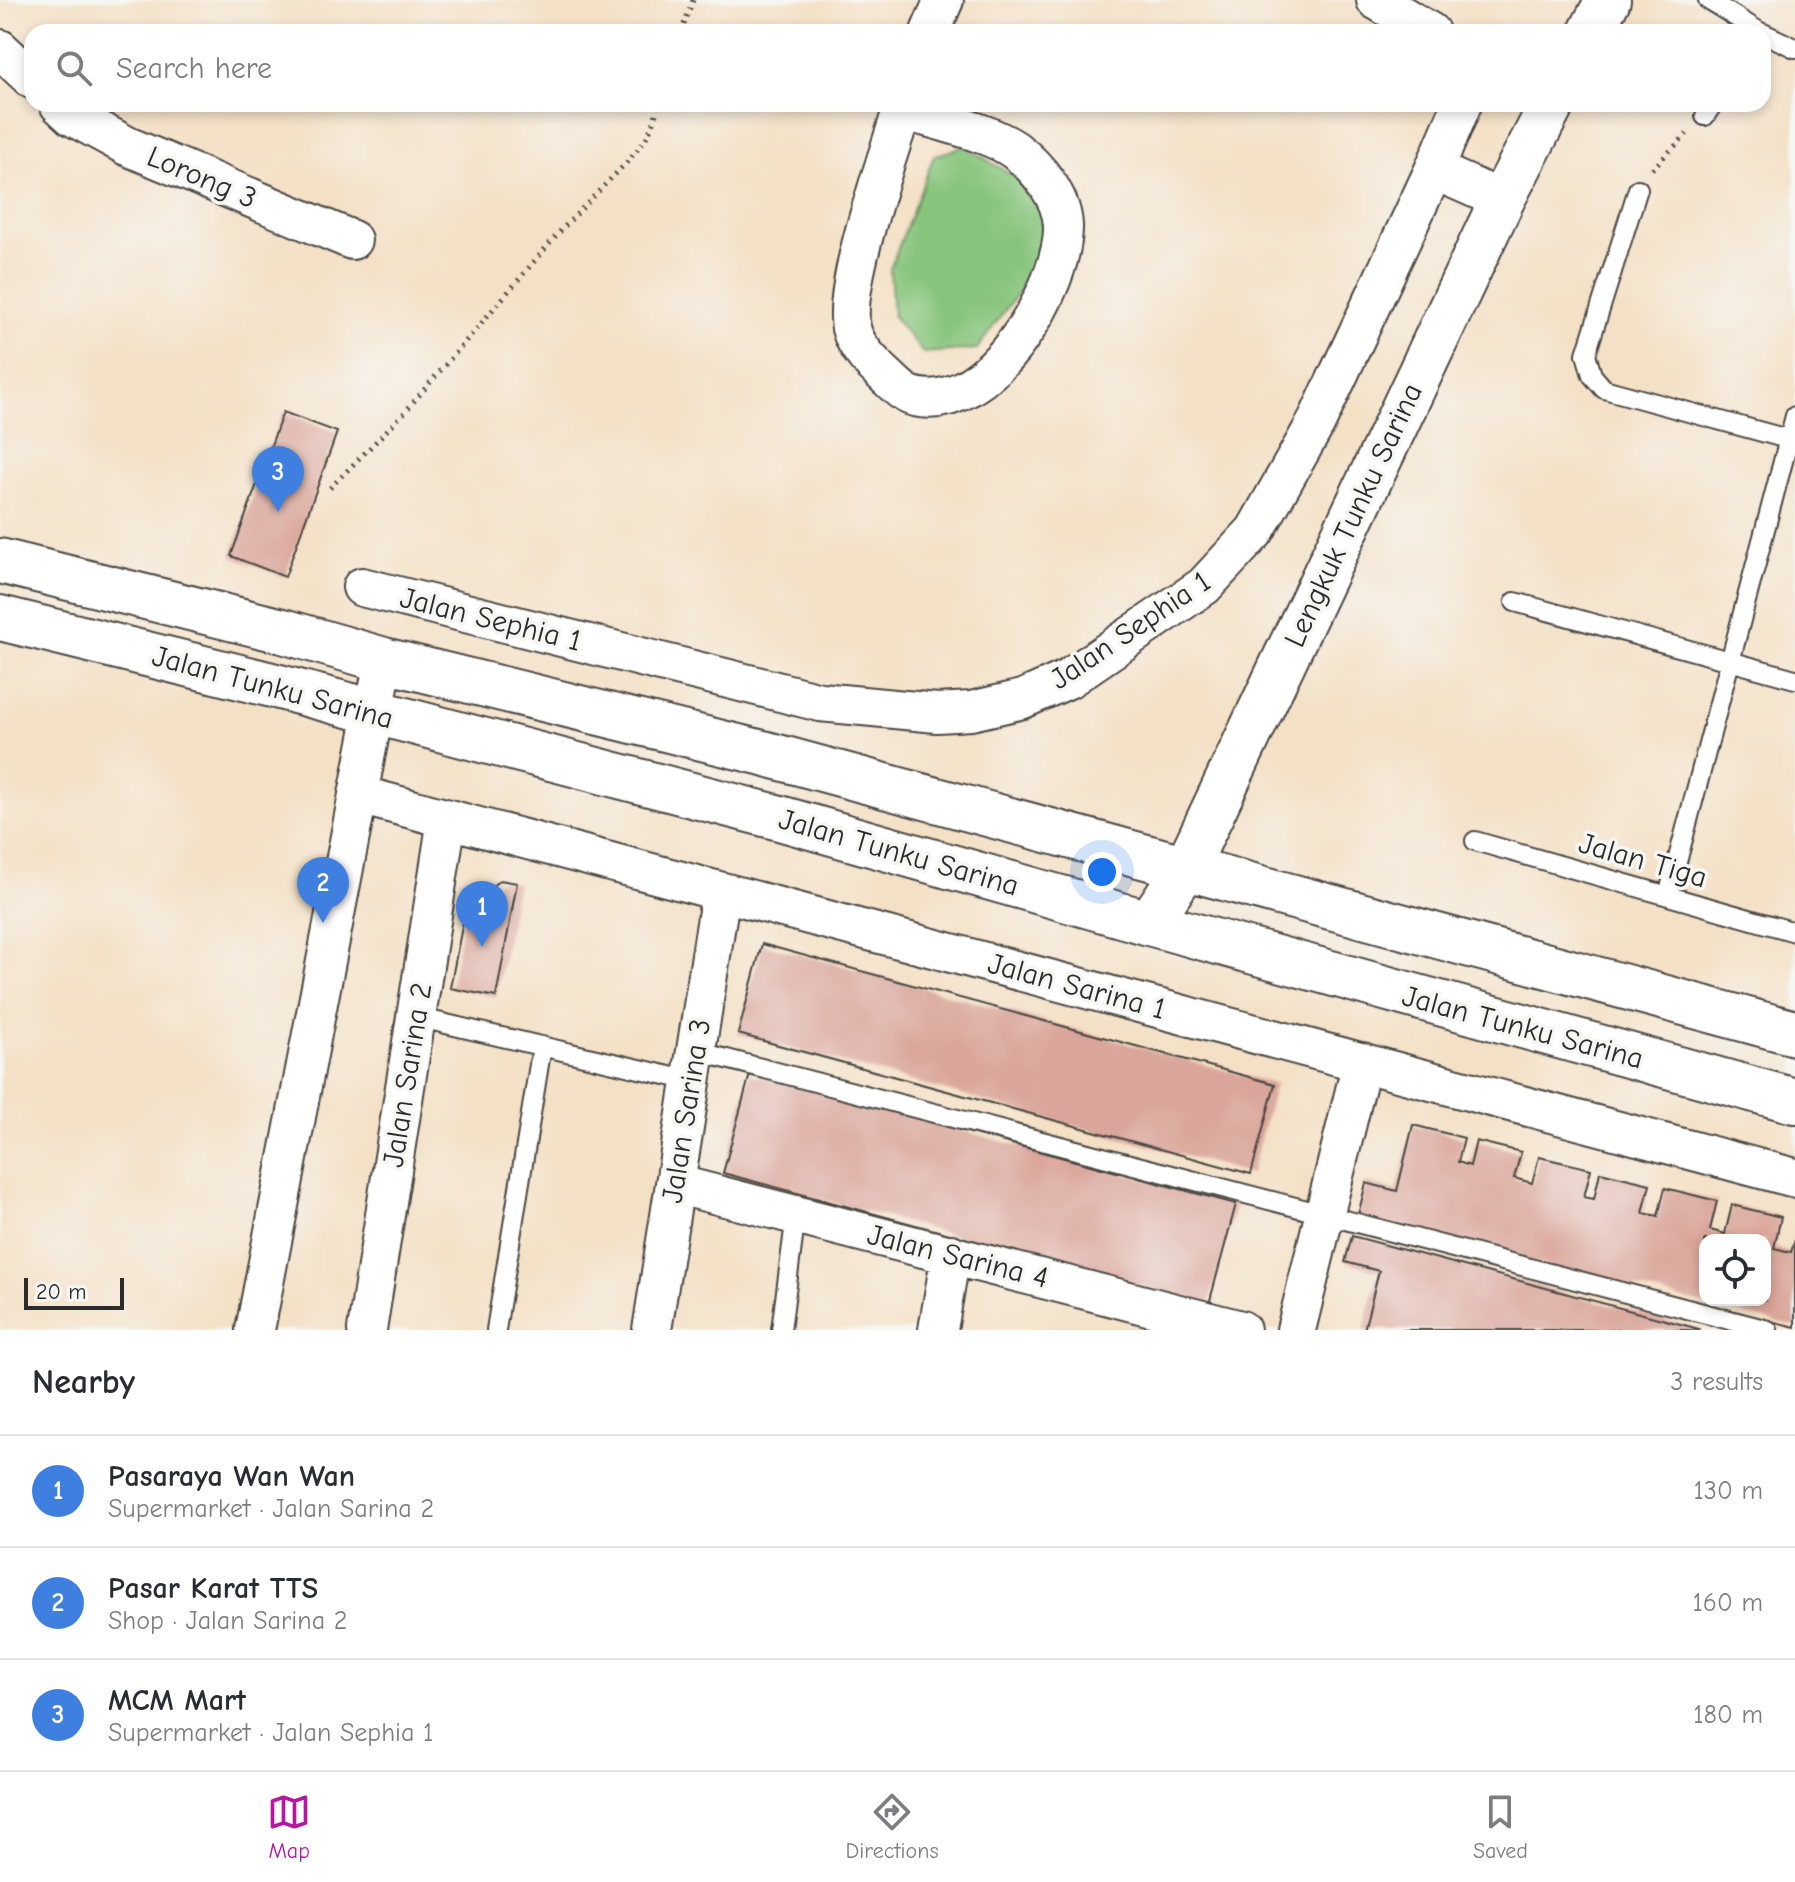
<!DOCTYPE html>
<meta charset="utf-8">
<style>
:root{--surface:#fff;--page:#f7f7f7;--text:#2b2b33;--muted:#7c7c81;--line:#e1e1e2;--accent:#b5179e}
body{margin:0;font-family:"Comic Neue",sans-serif;background:var(--page);color:var(--text)}
.controls{position:absolute;right:24px;bottom:24px;display:grid;overflow:hidden;border-radius:16px;box-shadow:0 4px 12px #0003}
.controls button{width:72px;height:72px;display:grid;place-items:center;padding:0;border:0;border-bottom:2px solid var(--line);background:var(--surface);color:var(--text);font:40px sans-serif}
.scale{position:absolute;left:24px;bottom:20px;width:100px;box-sizing:border-box;padding-left:8px;border:4px solid #2b2b2b;border-top:0;font-size:22px;line-height:28px;white-space:nowrap;color:#2b2b2b;-webkit-text-stroke:6px #f6f6f2;paint-order:stroke}
.you{position:absolute;left:1102px;top:872px;width:28px;height:28px;margin:-20px;border:6px solid #fff;border-radius:50%;background:#1a73e8;box-shadow:0 0 0 12px #1a73e833}
.badge{display:grid;place-items:center;width:52px;height:52px;border-radius:50%;background:var(--accent);color:#fff;font-size:26px;font-weight:700}
.pin{position:absolute;translate:-50% -66px;filter:drop-shadow(0 2px 4px #0008)}
.pin::after{content:'';position:absolute;top:42px;width:28px;height:24px;background:inherit;clip-path:polygon(0 0,100% 0,50% 100%)}
.list{margin:0;padding:0;list-style:none}
h2{display:flex;justify-content:space-between;align-items:center;height:104px;margin:0;padding:0 32px;font-size:34px}
h2 small{font-size:26px;font-weight:400;color:var(--muted)}
.list li{display:grid;grid-template-columns:52px 1fr auto;gap:24px;align-items:center;box-sizing:border-box;height:112px;padding:0 32px;border-top:2px solid var(--line)}
.list b{display:block;font-size:30px;white-space:nowrap}
.list p{margin:0;font-size:26px;white-space:nowrap;color:var(--muted)}
.list em{font-size:26px;font-style:normal;color:var(--muted)}
.icon{flex:none;width:44px;height:44px;fill:none;stroke:currentColor;stroke-width:2;stroke-linecap:round;stroke-linejoin:round}
.map{position:relative;flex:none;width:1795px;height:1330px;overflow:hidden}
.search{position:absolute;background:var(--surface);box-shadow:0 4px 12px #0003;left:24px;right:24px;top:24px;height:88px;display:flex;align-items:center;gap:20px;box-sizing:border-box;padding:0 28px;border-radius:24px;color:var(--muted);font-size:30px}
.sheet{height:440px;background:var(--surface)}
nav{display:flex;justify-content:space-around;align-items:center;box-sizing:border-box;height:112px;border-top:2px solid var(--line);background:var(--surface);font-size:22px;color:var(--muted)}
nav a{display:grid;justify-items:center;gap:4px}
nav .on{color:var(--accent)}
.map>svg:first-child{display:block}
.green{fill:#87c57c;stroke:#597854;stroke-width:2}
.building{fill:#daa59a;fill-rule:evenodd}
.lines{fill:none;stroke-linecap:round;stroke-linejoin:round}
.service-casing{stroke:#494642;stroke-width:22}
.minor-casing{stroke:#494642;stroke-width:42}
.tertiary-casing{stroke:#494642;stroke-width:48}
.path{stroke:#494642;stroke-width:5;stroke-dasharray:2 6;stroke-linecap:butt}
.service{stroke:#fff;stroke-width:18}
.minor{stroke:#fff;stroke-width:38}
.tertiary{stroke:#fff;stroke-width:44}
.labels{text-anchor:middle;stroke-width:7;stroke-linejoin:round;paint-order:stroke}
.street-label{font-size:30px;fill:#2b2b2b;stroke:#f6f6f2}
</style>
<div class="map">
<svg width="1795" height="1330" viewBox="0 0 1795 1330">
<rect width="100%" height="100%" fill="#f6f6f2"/>
<filter id="ink" filterUnits="userSpaceOnUse"><feTurbulence type="fractalNoise" baseFrequency=".0125" numOctaves="2"/><feDisplacementMap in="SourceGraphic" scale="16" xChannelSelector="R" yChannelSelector="G"/><feConvolveMatrix kernelMatrix="1 2 1 2 8 2 1 2 1" color-interpolation-filters="sRGB"/></filter>
<filter id="wash" filterUnits="userSpaceOnUse"><feTurbulence type="fractalNoise" baseFrequency=".006" numOctaves="4" result="noise"/><feDisplacementMap in="SourceGraphic" scale="32" xChannelSelector="R" yChannelSelector="G"/><feGaussianBlur stdDeviation="1.8" result="paint"/><feColorMatrix in="noise" values="0 0 0 0 0 0 0 0 0 0 0 0 0 0 0 0 0 1.4 0 .05"/><feComposite in="paint" operator="in"/></filter>
<g filter="url(#wash)">
<rect width="100%" height="100%" fill="#f4e0c5"/>
<path class="green" d="M964,146L1050,198L1048,251L977,349L923,353L893,316L890,269L934,156Z"/>
<g id="blocks">
<path class="building" d="M283,412L337,432L285,577L231,556Z
M500,880L517,883L496,997L450,988L466,906Z
M762,944L1275,1084L1251,1174L738,1034Z
M750,1074L1236,1204L1209,1304L723,1173Z
M1413,1125L1464,1138L1458,1162L1470,1166L1476,1141L1521,1152L1514,1178L1532,1183L1539,1157L1591,1169L1584,1197L1594,1199L1600,1172L1650,1184L1643,1213L1658,1216L1665,1188L1717,1201L1710,1230L1725,1234L1732,1205L1781,1217L1774,1248L1791,1252L1795,1240V1327L1357,1219L1366,1183L1397,1191ZM1705,1240H1765V1300H1705Z
M1352,1236L1699,1329L1698,1330H1364L1379,1271L1345,1262Z"/>
</g>
</g>
<g filter="url(#ink)">
<use href="#blocks" fill-opacity="0" stroke="#494642" stroke-width="2"/>
<g class="lines">
<g class="service-casing">
<path id="service" d="M1708,0L1760,32
M1763,33L1795,48
M1705,116L1713,104
M1638,189L1586,354L1592,375L1604,389L1795,441
M1515,602L1795,679
M1475,841L1795,932
M1668,896L1795,416
M416,1017L691,1081
M696,1051L1768,1330
M496,1330L542,1046
M781,1330L796,1215"/>
</g>
<g class="minor-casing">
<path id="minor" d="M1376,0L1430,32
M930,32L944,0
M0,49L32,79
M59,104L72,116L127,146L352,240
M902,110C934,120 991,132 1016,151C1038,168 1062,197 1063,226C1064,287 989,415 915,397C904,395 895,384 886,376C872,363 856,348 851,328C842,284 888,157 902,110L904,104
M1434,170L1462,104
M362,587L820,702L937,713L971,711L1023,699L1068,679L1204,586L1255,531L1316,423L1434,170L1502,200
M359,795L1795,1178
M675,1184L1241,1330
M255,1330L384,660
M367,1330L447,819
M652,1330L721,892
M938,1330L951,1254
M1296,1330L1362,1062"/>
</g>
<g class="tertiary-casing">
<path id="tertiary" d="M1591,32L1608,0
M0,561L283,631L384,660L763,753L1795,1033
M0,618L268,684L776,817L1149,923L1795,1101
M1149,923L1187,866L1502,200L1552,104"/>
</g>
<path class="path" d="M681,32L693,0
M1652,169L1687,134
M330,488L404,413L563,228L628,161L645,140L654,122L658,104"/>
<use href="#service" class="service"/>
<use href="#minor" class="minor"/>
<use href="#tertiary" class="tertiary"/>
</g>
</g>
<g class="labels">
<g class="street-label">
<text transform="translate(202 177) rotate(23)" y="10">Lorong 3</text>
<text transform="translate(1353 515) rotate(-65)" y="10">Lengkuk Tunku Sarina</text>
<text transform="translate(491 619) rotate(14)" y="10">Jalan Sephia 1</text>
<text transform="translate(1130 630) rotate(-34)" y="10">Jalan Sephia 1</text>
<text transform="translate(273 687) rotate(15)" y="10">Jalan Tunku Sarina</text>
<text transform="translate(899 852) rotate(16)" y="10">Jalan Tunku Sarina</text>
<text transform="translate(1643 860) rotate(16)" y="10">Jalan Tiga</text>
<text transform="translate(1077 986) rotate(15)" y="10">Jalan Sarina 1</text>
<text transform="translate(1523 1027) rotate(15)" y="10">Jalan Tunku Sarina</text>
<text transform="translate(407 1075) rotate(-81)" y="10">Jalan Sarina 2</text>
<text transform="translate(686 1111) rotate(-81)" y="10">Jalan Sarina 3</text>
<text transform="translate(958 1256) rotate(14)" y="10">Jalan Sarina 4</text>
</g>
</g>
</svg>
<div class="controls">
<button><svg class="icon" aria-label="locate" viewBox="0 0 24 24"><circle cx="12" cy="12" r="6"/><path d="M12 2v4M12 18v4M2 12h4M18 12h4"/></svg></button>
</div>
<div class="scale">20 m</div>
<div class="you"></div>
<div class="pin badge" style="left:482px;top:947px;background:#3f7fe0">1</div>
<div class="pin badge" style="left:323px;top:923px;background:#3f7fe0">2</div>
<div class="pin badge" style="left:278px;top:512px;background:#3f7fe0">3</div>
<div class="search"><svg class="icon" aria-label="search" viewBox="0 0 24 24"><circle cx="10" cy="10" r="6"/><path d="M15 15l6 6"/></svg>Search here</div>
</div>
<section class="sheet">
<h2>Nearby<small>3 results</small></h2>
<ul class="list">
<li><span class="badge" style="background:#3f7fe0">1</span><div><b>Pasaraya Wan Wan</b><p>Supermarket · Jalan Sarina 2</p></div><em>130 m</em></li>
<li><span class="badge" style="background:#3f7fe0">2</span><div><b>Pasar Karat TTS</b><p>Shop · Jalan Sarina 2</p></div><em>160 m</em></li>
<li><span class="badge" style="background:#3f7fe0">3</span><div><b>MCM Mart</b><p>Supermarket · Jalan Sephia 1</p></div><em>180 m</em></li>
</ul>
</section>
<nav>
<a class="on"><svg class="icon" aria-label="map" viewBox="0 0 24 24"><path d="M3 6l6-2 6 2 6-2v14l-6 2-6-2-6 2zM9 4v14M15 6v14"/></svg>Map</a>
<a><svg class="icon" aria-label="directions" viewBox="0 0 24 24"><path d="M12 3l9 9-9 9-9-9zM9 14v-3h6M13 9l2 2-2 2"/></svg>Directions</a>
<a><svg class="icon" aria-label="saved" viewBox="0 0 24 24"><path d="M7 4h10v16l-5-4-5 4z"/></svg>Saved</a>
</nav>
